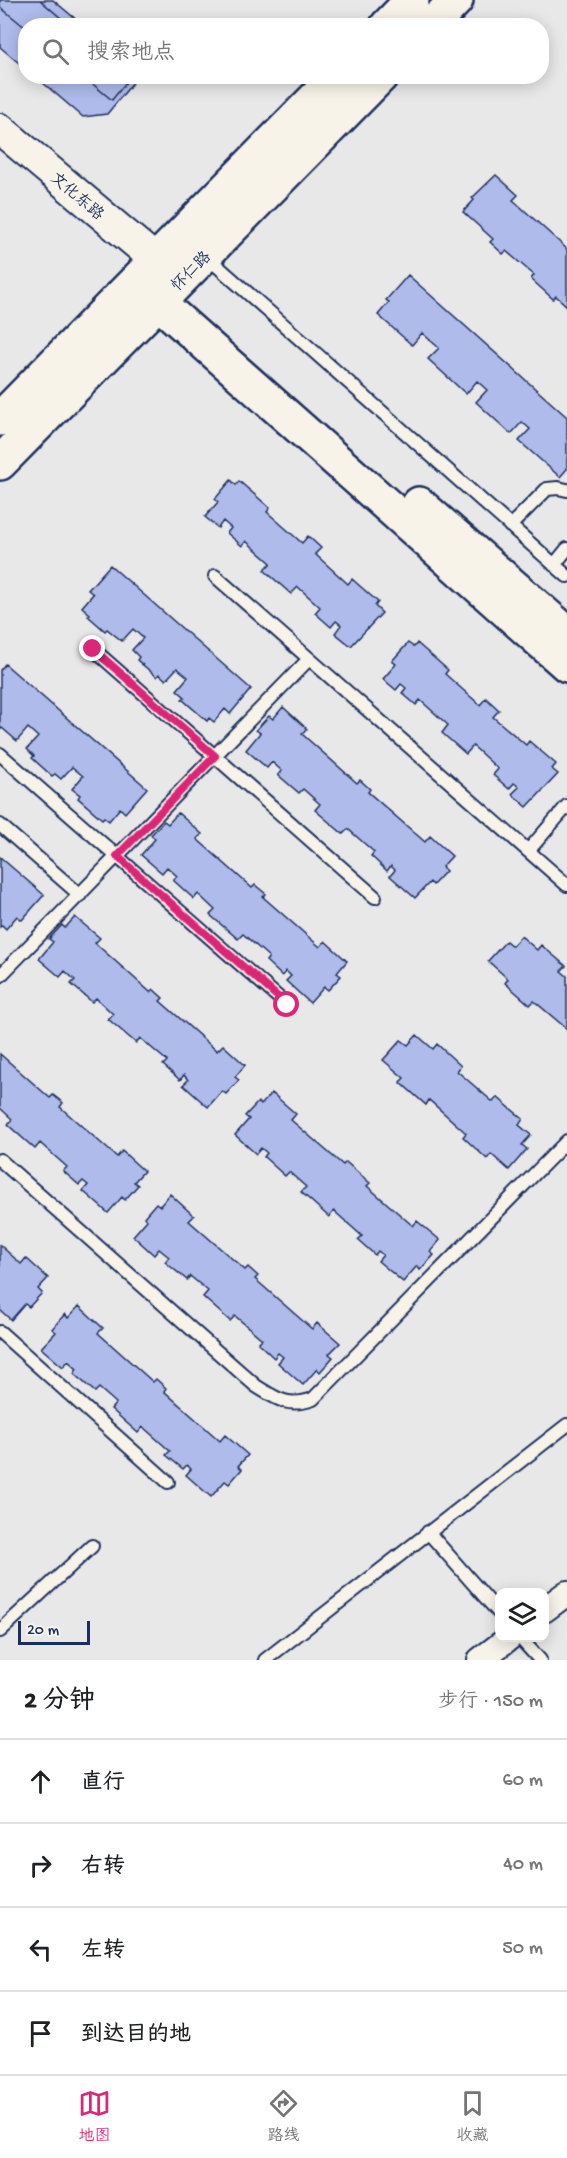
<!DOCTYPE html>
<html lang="zh">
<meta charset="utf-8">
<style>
:root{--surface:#fff;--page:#f6f6f6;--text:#202124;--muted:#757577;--line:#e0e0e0;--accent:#db2777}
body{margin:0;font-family:"Gochi Hand","LXGW WenKai TC",sans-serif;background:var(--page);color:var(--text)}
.controls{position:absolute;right:18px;bottom:18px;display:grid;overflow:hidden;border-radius:12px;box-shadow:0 3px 15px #0003}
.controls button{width:54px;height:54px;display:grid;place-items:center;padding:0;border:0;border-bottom:2px solid var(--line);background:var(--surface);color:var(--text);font:30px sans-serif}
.scale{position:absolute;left:18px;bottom:15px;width:72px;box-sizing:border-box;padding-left:6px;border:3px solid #1b2f5e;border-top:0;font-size:16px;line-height:21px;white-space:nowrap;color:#1b2f5e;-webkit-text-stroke:4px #f7f3e8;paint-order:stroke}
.stop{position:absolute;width:18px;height:18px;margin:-14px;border:4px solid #db2777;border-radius:50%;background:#fff}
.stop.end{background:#db2777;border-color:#fff;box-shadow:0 2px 6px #0008}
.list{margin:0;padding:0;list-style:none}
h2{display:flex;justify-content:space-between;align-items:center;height:78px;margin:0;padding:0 24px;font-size:26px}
h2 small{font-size:20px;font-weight:400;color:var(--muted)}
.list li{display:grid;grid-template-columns:39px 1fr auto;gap:18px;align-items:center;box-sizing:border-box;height:84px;padding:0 24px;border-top:2px solid var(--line)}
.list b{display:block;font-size:22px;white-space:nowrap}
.list em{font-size:20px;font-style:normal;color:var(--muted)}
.icon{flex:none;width:33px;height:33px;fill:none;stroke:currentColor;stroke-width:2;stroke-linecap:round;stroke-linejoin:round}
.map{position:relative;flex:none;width:567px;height:1660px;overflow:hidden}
.search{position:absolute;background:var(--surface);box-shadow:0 3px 15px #0003;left:18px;right:18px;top:18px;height:66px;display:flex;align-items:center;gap:15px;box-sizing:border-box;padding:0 21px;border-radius:24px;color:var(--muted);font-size:22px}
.sheet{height:414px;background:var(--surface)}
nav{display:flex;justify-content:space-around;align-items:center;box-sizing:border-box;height:84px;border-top:2px solid var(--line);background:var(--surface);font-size:16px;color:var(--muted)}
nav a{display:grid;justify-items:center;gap:3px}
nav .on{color:var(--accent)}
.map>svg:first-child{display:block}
.building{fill:#aebbeb;stroke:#1b2f5e;stroke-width:1.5}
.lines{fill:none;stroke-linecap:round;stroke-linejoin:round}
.service-casing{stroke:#1b2f5e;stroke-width:16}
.minor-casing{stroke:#1b2f5e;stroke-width:28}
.tertiary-casing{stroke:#1b2f5e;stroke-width:34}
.secondary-casing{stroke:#1b2f5e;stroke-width:38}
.service{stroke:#f7f3e8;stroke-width:12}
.minor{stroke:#f7f3e8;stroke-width:24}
.tertiary{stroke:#f7f3e8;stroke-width:30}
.secondary{stroke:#f7f3e8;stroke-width:33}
.route{stroke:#db2777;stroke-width:8}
.labels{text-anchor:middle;stroke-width:6;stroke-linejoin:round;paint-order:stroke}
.street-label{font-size:16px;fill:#1b2f5e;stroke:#f7f3e8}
</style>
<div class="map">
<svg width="567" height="1660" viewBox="0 0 567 1660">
<rect width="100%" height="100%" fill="#e8e8e9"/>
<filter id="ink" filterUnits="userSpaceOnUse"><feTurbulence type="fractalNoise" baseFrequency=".0167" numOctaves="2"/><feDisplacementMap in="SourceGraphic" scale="12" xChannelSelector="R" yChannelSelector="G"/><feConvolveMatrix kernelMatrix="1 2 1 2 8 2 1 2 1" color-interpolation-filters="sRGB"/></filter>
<g filter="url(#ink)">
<path class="building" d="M0,0H40L70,26H26V69L0,47Z
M0,0H53L84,26H26V28L0,7Z
M35,76H131L135,80L107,114L83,117Z
M83,76H131L112,100Z
M496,175L518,195L513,200L567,249V306L556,296L553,299L531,279L534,275L506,251L503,254L490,242L493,239L463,212L474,200L472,198Z
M408,275L567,417V469L560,477L519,441L530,429L522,422L511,434L476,402L487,390L477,381L466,394L428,359L439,348L422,333L412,345L378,315L389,302L386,300Z
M231,480L236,485L239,481L270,508L267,512L302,543L308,536L321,548L315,554L348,584L352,579L378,602L375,606L382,613L351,646L335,633L341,625L336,621L331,627L315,613L320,607L298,587L291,594L264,570L271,563L246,541L242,546L227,533L231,528L223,521L218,528L205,517L218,502L215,499Z
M110,565L251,689L230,714L225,709L214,722L209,718L207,721L182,699L185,697L177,690L188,677L177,668L166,680L159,674L157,677L137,660L139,657L132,650L143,638L133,629L122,641L107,629L105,631L88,616L90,614L82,607L93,594L88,590Z
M408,643L414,647L417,643L448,670L445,674L480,705L486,698L499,710L493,717L526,745L529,741L556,764L552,769L558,774L527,807L512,794L519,787L514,783L509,789L493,775L498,769L473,746L466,754L442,733L448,725L420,700L416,705L402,693L406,688L401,684L396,690L383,679L396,664L392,661Z
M5,664L147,788L125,813L120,808L109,821L104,817L102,819L78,798L80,795L72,789L83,776L72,767L61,779L55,774L52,776L32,758L34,756L27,749L38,737L28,728L17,741L2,728L0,730V670Z
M283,707L307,729L302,734L357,783L360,780L370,789L368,792L425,842L430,836L452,856L442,867L446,871L433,885L430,882L415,898L390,876L395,870L391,866L387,871L371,856L374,852L348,829L343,834L315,810L320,804L303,789L299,793L278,775L282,771L272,762L267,768L246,750L260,733L256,730L269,716L273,719Z
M178,813L202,834L197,839L252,888L255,885L266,894L263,897L320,947L325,941L347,961L337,973L341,976L328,990L324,987L310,1003L286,981L291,976L286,971L282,976L266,961L269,957L243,934L238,939L210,915L215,910L198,894L194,899L173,880L177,876L167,867L162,873L141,855L155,839L151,835L164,821L168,824Z
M0,857L44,895L22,920L17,916L6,929L2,925L0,927Z
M75,917L100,938L95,943L150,992L153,989L163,998L160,1001L217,1051L223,1045L245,1065L235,1077L239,1080L226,1094L222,1091L208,1107L183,1085L188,1080L184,1075L180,1080L163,1065L167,1061L140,1038L136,1043L108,1019L113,1014L96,998L92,1002L71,984L75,980L65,971L60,977L39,959L53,942L49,939L62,925L65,928Z
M521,936L537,950L541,945L566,966L561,971L567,976V1029L534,1001L530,1005L505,983L508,979L488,961L506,941L512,946Z
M417,1035L433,1049L437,1044L461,1066L457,1071L493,1102L497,1097L523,1119L519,1125L531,1135L522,1145L527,1149L509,1170L491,1154L487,1159L463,1137L466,1133L429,1100L426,1105L400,1082L404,1078L383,1060L401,1040L408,1045Z
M0,1054L50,1098L53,1095L63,1103L60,1107L117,1157L122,1151L144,1171L134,1182L138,1185L125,1200L122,1197L108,1213L83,1191L88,1185L83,1181L79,1185L63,1171L67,1167L40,1143L35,1149L8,1125L12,1119L0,1108Z
M272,1093L296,1114L291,1120L343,1165L346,1162L370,1183L367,1186L413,1226L417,1221L440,1240L430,1252L434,1255L420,1270L417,1266L403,1282L378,1261L383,1255L378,1251L375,1255L358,1240L362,1236L334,1211L329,1217L301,1192L306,1187L289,1172L285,1176L264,1157L267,1153L261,1148L256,1154L235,1135L249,1119L245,1116L258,1102L261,1105Z
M170,1194L194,1216L189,1221L245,1270L248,1267L258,1276L255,1279L312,1329L317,1323L340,1343L329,1354L333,1357L320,1372L317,1369L303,1385L278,1363L283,1357L278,1353L274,1358L258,1343L262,1339L235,1316L230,1321L203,1297L208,1291L190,1276L187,1280L165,1262L169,1257L159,1249L154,1255L133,1236L147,1220L144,1217L156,1203L160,1206Z
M0,1245L21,1264L26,1258L48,1278L38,1289L42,1293L29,1307L25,1304L11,1320L0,1310Z
M79,1306L103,1328L98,1333L153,1382L156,1379L166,1388L164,1391L220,1441L225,1435L248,1455L238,1466L242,1469L229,1484L225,1481L211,1497L186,1475L191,1469L187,1465L183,1469L166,1455L170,1451L143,1427L138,1433L111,1409L116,1403L99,1388L95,1392L74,1374L77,1369L68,1361L63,1367L41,1348L56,1332L52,1329L65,1314L68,1318Z"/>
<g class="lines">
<g class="service-casing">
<path id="service" d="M206,256L567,576
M510,526L547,489L558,488L567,490
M554,565L567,549
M215,576L567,885
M93,649L375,897
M0,754L287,1005
M0,825L80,895
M528,851L567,806
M0,976L309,659
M0,1160L256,1386C277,1399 288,1408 313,1399L567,1141
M0,1332L168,1482
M428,1532L500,1614
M0,1631L92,1546
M520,1638L540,1660
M265,1660L567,1425"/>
</g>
<g class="minor-casing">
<path id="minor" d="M544,1610L567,1593
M480,1660L509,1638"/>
</g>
<g class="tertiary-casing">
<path id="tertiary" d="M0,129L156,260"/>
</g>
<g class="secondary-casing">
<path id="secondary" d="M387,26L412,0
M431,26L456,0
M158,302L567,665
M0,419L337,76
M0,463L381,76
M419,504L567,633"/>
</g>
<use href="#service" class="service"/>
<use href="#minor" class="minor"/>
<use href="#tertiary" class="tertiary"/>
<use href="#secondary" class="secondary"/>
</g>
</g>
<g class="lines" filter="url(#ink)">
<path class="route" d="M93,649L215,756L117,856L287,1005"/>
</g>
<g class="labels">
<g class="street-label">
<text transform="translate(78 195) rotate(40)" y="6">文化东路</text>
<text transform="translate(190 270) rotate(-45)" y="6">怀仁路</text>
</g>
</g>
</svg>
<div class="controls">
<button><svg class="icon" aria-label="layers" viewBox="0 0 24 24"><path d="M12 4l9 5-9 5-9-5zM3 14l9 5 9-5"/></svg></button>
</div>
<div class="scale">20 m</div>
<div class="stop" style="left:287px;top:1005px"></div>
<div class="stop end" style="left:93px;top:649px"></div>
<div class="search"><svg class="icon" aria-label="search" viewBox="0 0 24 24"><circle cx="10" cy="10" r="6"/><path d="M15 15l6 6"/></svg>搜索地点</div>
</div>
<section class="sheet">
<h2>2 分钟<small>步行 · 150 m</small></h2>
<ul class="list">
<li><svg class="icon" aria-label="ahead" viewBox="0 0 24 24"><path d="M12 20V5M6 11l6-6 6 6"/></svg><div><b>直行</b></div><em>60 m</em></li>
<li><svg class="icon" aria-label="right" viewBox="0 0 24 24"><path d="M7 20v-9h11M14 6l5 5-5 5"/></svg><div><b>右转</b></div><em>40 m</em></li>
<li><svg class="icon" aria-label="left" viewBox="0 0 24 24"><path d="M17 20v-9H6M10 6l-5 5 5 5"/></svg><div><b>左转</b></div><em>50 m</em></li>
<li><svg class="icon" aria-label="arrive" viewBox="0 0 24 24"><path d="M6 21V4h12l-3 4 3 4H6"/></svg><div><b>到达目的地</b></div></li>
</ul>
</section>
<nav>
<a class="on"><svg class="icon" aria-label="map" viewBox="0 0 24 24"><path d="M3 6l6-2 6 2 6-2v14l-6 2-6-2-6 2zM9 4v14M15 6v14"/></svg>地图</a>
<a><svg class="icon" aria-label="directions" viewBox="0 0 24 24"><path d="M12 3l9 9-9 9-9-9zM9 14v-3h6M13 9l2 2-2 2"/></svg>路线</a>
<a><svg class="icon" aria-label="saved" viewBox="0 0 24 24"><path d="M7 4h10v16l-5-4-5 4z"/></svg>收藏</a>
</nav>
